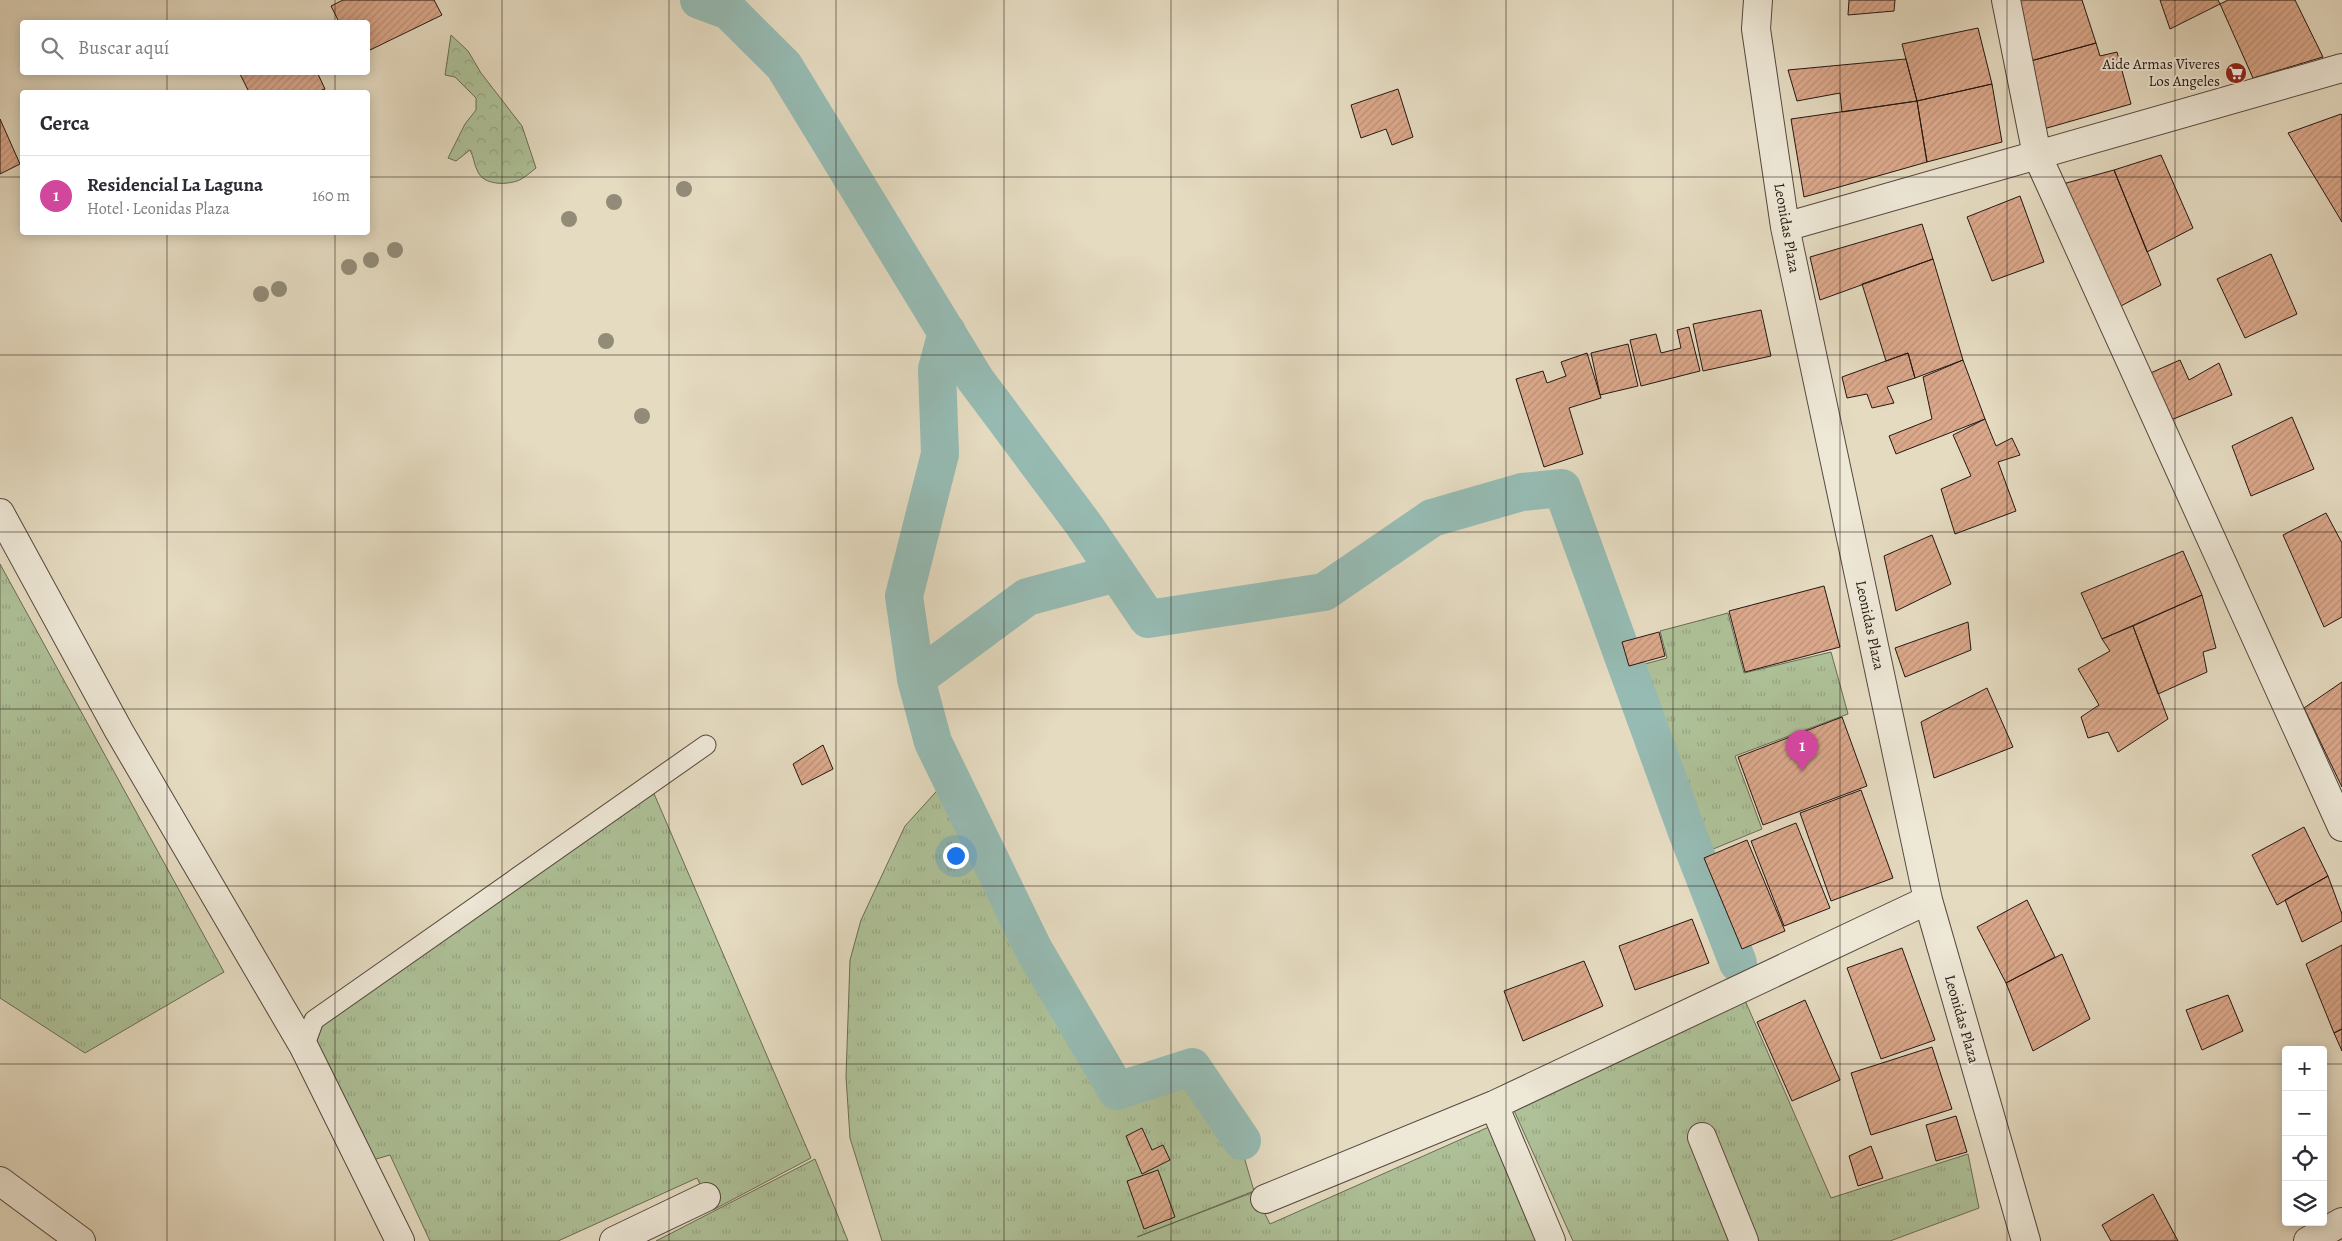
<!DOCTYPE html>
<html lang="es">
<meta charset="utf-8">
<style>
:root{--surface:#fff;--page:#f2f2f3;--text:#2b2b33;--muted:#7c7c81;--line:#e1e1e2;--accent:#8f2418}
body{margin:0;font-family:Alegreya,serif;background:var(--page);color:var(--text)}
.controls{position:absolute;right:15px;bottom:15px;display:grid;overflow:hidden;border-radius:5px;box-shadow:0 2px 12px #0003}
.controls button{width:45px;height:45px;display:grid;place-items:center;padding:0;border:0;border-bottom:1px solid var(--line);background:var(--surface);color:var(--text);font:25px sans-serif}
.you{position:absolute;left:955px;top:855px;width:18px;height:18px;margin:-12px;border:4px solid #fff;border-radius:50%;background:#1a73e8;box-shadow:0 0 0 8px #1a73e833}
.badge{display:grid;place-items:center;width:32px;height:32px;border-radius:50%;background:var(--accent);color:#fff;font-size:16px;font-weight:700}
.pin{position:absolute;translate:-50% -41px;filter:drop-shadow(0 1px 2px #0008)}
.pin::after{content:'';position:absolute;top:26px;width:18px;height:15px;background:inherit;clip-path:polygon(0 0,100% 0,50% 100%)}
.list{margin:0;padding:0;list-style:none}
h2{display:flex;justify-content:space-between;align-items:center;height:65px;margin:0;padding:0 20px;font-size:21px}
h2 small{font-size:16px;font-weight:400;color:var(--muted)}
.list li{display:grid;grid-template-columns:32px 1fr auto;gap:15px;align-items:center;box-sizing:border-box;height:80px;padding:0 20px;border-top:1px solid var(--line)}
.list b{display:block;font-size:19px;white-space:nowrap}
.list p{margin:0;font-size:16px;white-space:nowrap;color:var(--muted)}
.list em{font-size:16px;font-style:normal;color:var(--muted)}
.icon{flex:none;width:28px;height:28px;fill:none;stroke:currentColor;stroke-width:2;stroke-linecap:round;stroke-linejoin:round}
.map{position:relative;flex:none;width:2342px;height:1241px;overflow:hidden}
.search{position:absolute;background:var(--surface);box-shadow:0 2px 12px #0003;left:20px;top:20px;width:350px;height:55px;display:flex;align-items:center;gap:12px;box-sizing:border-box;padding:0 18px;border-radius:5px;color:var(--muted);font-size:19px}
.panel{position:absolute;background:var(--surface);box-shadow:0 2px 12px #0003;left:20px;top:90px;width:350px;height:145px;border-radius:5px}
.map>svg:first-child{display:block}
.grass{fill:url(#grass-tufts);stroke:#6a6c55}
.forest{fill:url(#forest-crowns);stroke:#6a6c55}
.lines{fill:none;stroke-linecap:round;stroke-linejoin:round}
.canal{stroke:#96bbb3;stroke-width:38}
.building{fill:url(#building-hatch);stroke:#251712}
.lane-casing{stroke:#55483e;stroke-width:21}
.street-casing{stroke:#55483e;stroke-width:30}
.lane{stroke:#eee8d7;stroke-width:19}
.street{stroke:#eee8d7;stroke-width:28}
.tree{fill:#928b77}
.grid{fill:none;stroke:#251712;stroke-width:1;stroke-opacity:0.55}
.labels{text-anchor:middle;stroke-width:4;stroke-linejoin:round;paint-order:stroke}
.poi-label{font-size:15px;fill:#251712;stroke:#eee8d7;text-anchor:end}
.street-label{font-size:15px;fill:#251712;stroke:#eee8d7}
</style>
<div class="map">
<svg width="2342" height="1241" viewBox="0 0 2342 1241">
<defs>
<pattern id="grass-tufts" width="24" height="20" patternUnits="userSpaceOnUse" patternTransform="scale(1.25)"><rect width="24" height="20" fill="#aec198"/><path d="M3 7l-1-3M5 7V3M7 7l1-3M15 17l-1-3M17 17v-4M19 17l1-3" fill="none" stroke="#96a582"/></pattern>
<pattern id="forest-crowns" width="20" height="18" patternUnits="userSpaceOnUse" patternTransform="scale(1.25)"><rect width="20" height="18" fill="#aec198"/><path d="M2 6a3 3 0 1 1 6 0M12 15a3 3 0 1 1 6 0" fill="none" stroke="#96a582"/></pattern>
<pattern id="building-hatch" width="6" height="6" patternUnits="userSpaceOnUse" patternTransform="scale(1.25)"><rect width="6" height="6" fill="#dba88b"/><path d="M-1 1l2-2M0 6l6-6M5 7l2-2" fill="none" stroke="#bc9077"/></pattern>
</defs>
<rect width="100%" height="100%" fill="#e5dbc1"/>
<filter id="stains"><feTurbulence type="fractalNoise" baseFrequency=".004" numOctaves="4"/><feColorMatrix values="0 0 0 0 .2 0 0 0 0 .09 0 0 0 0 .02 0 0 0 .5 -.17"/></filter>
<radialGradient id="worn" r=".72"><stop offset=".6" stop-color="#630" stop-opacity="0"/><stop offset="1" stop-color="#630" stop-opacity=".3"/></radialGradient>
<path class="grass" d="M0,564L224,972L85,1053L0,998Z
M1728,613L1744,673L1831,652L1848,714L1735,756L1762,829L1701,854L1630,668L1667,658L1660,631Z
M944,783H950L1030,951L1116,1093L1192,1068L1240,1143L1254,1191L1137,1237L1254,1192L1270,1224L1491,1126L1537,1241H882L850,1138L846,1077L850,960L861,920L905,826Z
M652,789L811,1158L713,1210L697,1178L558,1241H430L390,1155L369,1161L310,1048L319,1023Z
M1744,998L1831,1198L1968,1154L1979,1208L1890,1241H1573L1511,1104Z
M815,1159L848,1241H656Z"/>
<path class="forest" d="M451,35L468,51L481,73L522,126L536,168C531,172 523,179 517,181C505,185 484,185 478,172C474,165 474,157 470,150L456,161L448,158L465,124L476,110V98L455,77L445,75Z"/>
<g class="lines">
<path class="canal" d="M699,0L729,11L784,66L975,379L1084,525L1148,619L1324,592L1432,518L1522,492L1562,488L1687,832L1738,963
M1117,573L1027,597L916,679L933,742L1034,950L1117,1091L1192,1067L1242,1141
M916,679L904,596L940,454L937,369L947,332"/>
</g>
<path class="building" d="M343,0H434L442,15L368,51V22H339L331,6Z
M1849,0H1895L1894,11L1848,15Z
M2020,0H2082L2096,43L2027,62L2013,2Z
M2160,0H2218L2220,4L2170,29Z
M2228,0H2295L2323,57L2253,78L2220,4Z
M1978,28L1992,84L1917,101L1902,44Z
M2096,43L2100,56L2117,52L2131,104L2040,130L2027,62Z
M1906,59L1917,101L1842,112L1840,93L1797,101L1788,70Z
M244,72H317L325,89L317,92H249L240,74Z
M1992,84L2002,142L1927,162L1917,101Z
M1398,89L1413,137L1392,145L1386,129L1361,138L1351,105Z
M1917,101L1927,162L1804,197L1791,119Z
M2341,114L2342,115V222L2288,133Z
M0,119L20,164L0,174Z
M2161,155L2193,228L2147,252L2114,170Z
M2114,170L2161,285L2117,308L2059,185Z
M2020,196L2044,262L1992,281L1967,217Z
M1922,224L1933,259L1820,300L1810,257Z
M2271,254L2297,314L2245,338L2217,279Z
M1933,259L1963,360L1915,378L1908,353L1886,361L1862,284Z
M1761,310L1771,356L1703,371L1693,324Z
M1689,327L1700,371L1641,386L1630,340L1656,334L1661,353L1681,348L1677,330Z
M1628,344L1638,386L1600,395L1591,353Z
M1587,353L1601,398L1569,408L1583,454L1544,467L1516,379L1543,371L1547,383L1566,376L1561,362Z
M1908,353L1915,378L1887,387L1894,403L1872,408L1867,394L1847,398L1842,377Z
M1963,360L1985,419L1896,454L1889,436L1932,419L1923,377Z
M2180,360L2189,380L2219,363L2232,395L2171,420L2146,375Z
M2292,417L2314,469L2251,496L2232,446Z
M1985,419L1996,446L2012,438L2020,455L1998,462L2016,511L1955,534L1941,489L1971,476L1953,435Z
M2326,513L2342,543V617L2324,627L2283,535Z
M1932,535L1951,584L1896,611L1884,556Z
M2183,551L2202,595L2102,639L2081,593Z
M1824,586L1840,647L1745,672L1729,611Z
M2202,595L2216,648L2203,652L2207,672L2158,694L2133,626Z
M1968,622L1971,650L1905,677L1895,648Z
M2133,626L2168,719L2118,752L2108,732L2088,738L2081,717L2099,705L2078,669L2110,651L2102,639Z
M1659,632L1665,656L1629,666L1622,642Z
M2342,682V787L2304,708Z
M1987,688L2013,747L1934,778L1921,722Z
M1842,717L1867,786L1763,825L1738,757Z
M823,745L833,769L802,785L793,764Z
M1861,790L1893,878L1831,901L1800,813Z
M1796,823L1830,908L1784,926L1751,841Z
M2304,827L2328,876L2277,905L2252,855Z
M1747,840L1785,931L1742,949L1704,858Z
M2328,876L2342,914V921L2302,942L2285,900Z
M2027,900L2055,957L2006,983L1977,927Z
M1692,919L1709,963L1635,990L1619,946Z
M2342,945V1029L2334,1033L2306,964Z
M1902,948L1935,1040L1881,1059L1847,968Z
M2062,954L2090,1019L2033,1051L2006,983Z
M1584,961L1603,1006L1523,1041L1504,991Z
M2228,995L2243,1031L2202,1050L2186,1010Z
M1805,1000L1840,1080L1792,1101L1757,1022Z
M2342,1029V1051L2334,1033Z
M1932,1047L1952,1109L1871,1135L1851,1073Z
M1956,1116L1967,1152L1936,1161L1926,1125Z
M1142,1128L1152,1150L1163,1145L1170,1160L1142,1174L1126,1136Z
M1871,1146L1883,1178L1858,1186L1849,1156Z
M1158,1170L1175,1217L1144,1229L1127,1181Z
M2153,1194L2178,1241H2111L2102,1225Z"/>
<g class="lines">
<g class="lane-casing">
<path id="lane" d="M304,1047L314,1020L706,745"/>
</g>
<g class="street-casing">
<path id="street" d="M1758,0L1756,29L1785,227L1928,900L2026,1241
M2006,0L2037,155L2342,827
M1785,227L2342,68
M0,513L119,731L304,1047L400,1241
M1494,1105L1928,900
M1702,1137L1744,1241
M0,1181L81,1241
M1265,1199L1494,1105L1551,1241
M614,1241L706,1197
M2308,1241L2342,1222"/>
</g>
<use href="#lane" class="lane"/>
<use href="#street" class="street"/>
</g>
<g class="tree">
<circle cx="684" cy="189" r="8"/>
<circle cx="614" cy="202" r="8"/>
<circle cx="569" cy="219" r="8"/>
<circle cx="395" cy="250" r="8"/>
<circle cx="371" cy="260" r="8"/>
<circle cx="349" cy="267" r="8"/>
<circle cx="279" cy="289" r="8"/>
<circle cx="261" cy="294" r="8"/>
<circle cx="606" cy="341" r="8"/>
<circle cx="642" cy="416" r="8"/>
</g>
<path class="grid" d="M167,0V22M335,0V22M502,0V1241M669,0V1241M836,0V1241M1004,0V1241M1171,0V1241M1338,0V1241M1506,0V1241M1673,0V1241M1840,0V1241M2007,0V1241M2175,0V1241M167,72V92M335,72V92M0,177H22M368,177H2342M167,232V1241M335,232V1241M0,355H2342M0,532H2342M0,709H2342M0,886H2342M0,1064H2286M2323,1064H2342"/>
<defs>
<g id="supermarket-disc" transform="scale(1.125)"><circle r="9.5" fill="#8f2418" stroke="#eee8d7"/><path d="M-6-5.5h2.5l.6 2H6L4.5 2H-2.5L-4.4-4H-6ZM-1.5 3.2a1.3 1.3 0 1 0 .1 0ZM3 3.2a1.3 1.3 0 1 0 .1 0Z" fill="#fff"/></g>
</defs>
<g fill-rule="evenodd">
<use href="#supermarket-disc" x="2236" y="73"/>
</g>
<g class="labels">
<g class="poi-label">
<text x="2220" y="69">Aide Armas Viveres<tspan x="2220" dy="17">Los Angeles</tspan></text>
</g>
<g class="street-label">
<text transform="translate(1787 228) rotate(80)" y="5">Leonidas Plaza</text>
<text transform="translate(1870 625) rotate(78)" y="5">Leonidas Plaza</text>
<text transform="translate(1962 1019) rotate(74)" y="5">Leonidas Plaza</text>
</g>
</g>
<rect width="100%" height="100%" filter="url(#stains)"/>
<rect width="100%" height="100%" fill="url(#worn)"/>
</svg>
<div class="controls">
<button>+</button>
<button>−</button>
<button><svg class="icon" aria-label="locate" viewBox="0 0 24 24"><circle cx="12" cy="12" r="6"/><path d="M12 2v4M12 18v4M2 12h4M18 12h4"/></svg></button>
<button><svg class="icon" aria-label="layers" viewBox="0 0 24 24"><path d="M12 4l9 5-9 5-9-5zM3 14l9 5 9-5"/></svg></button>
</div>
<div class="you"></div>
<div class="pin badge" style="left:1802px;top:771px;background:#d1479c">1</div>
<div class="search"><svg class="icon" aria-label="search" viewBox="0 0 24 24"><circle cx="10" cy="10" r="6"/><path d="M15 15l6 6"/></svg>Buscar aquí</div>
<section class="panel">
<h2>Cerca<small></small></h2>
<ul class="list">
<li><span class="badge" style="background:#d1479c">1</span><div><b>Residencial La Laguna</b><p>Hotel · Leonidas Plaza</p></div><em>160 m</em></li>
</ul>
</section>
</div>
